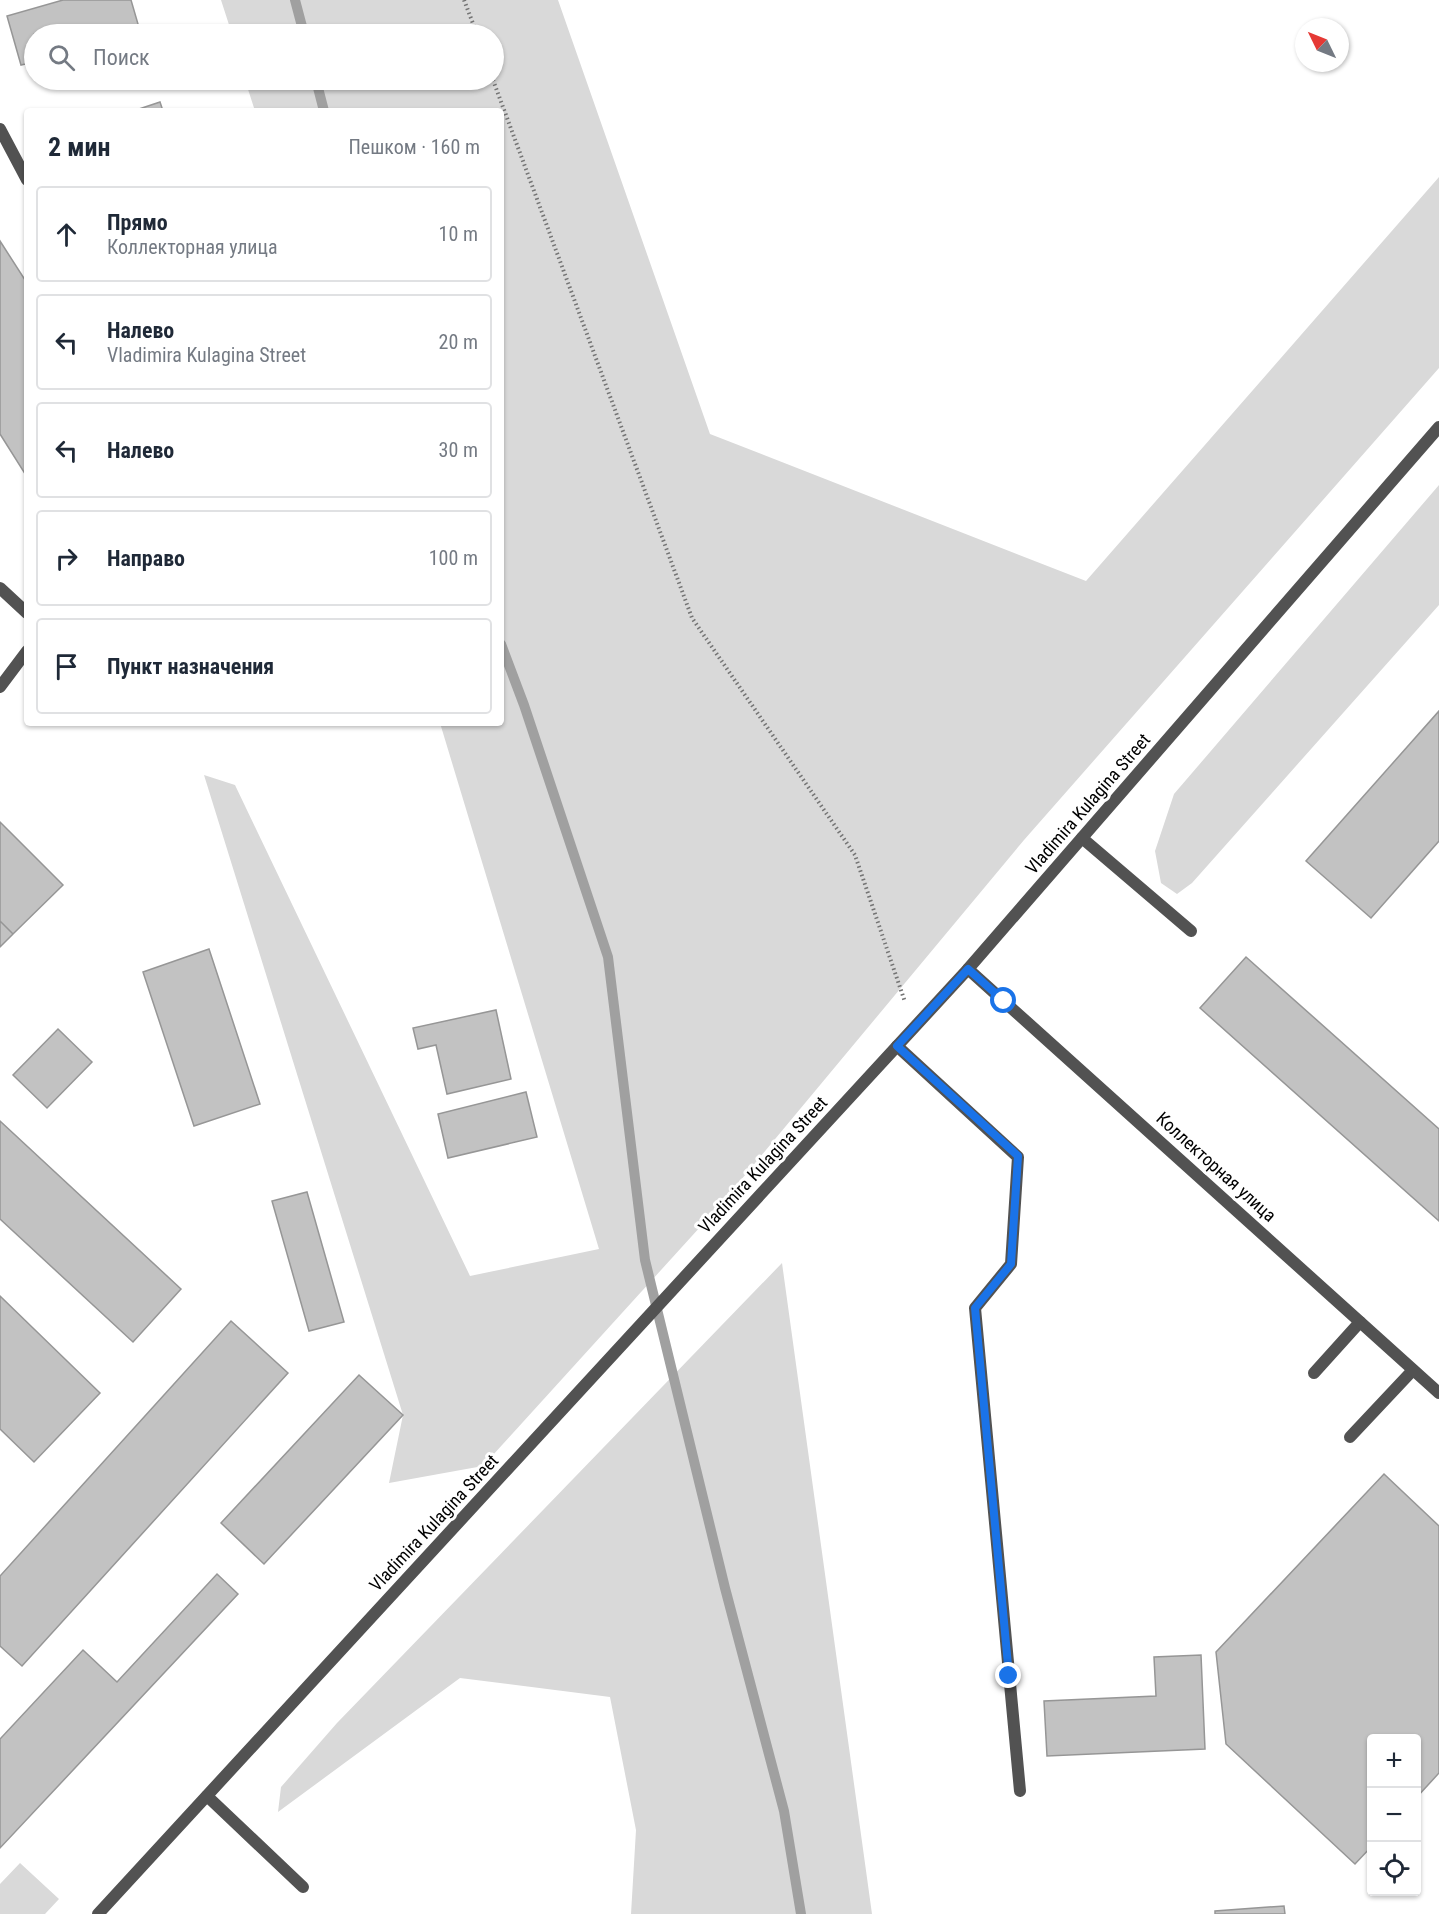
<!DOCTYPE html>
<html lang="ru">
<meta charset="utf-8">
<style>
:root{--surface:#fff;--page:#f2f2f3;--text:#1f2937;--muted:#747a83;--line:#e0e1e3}
body{margin:0;font-family:"Roboto Condensed",sans-serif;background:var(--page);color:var(--text)}
.controls{position:absolute;right:18px;bottom:18px;display:grid;overflow:hidden;border-radius:6px;box-shadow:0 2px 4px #0004}
.controls button{width:54px;height:54px;display:grid;place-items:center;padding:0;border:0;border-bottom:2px solid var(--line);background:var(--surface);color:var(--text);font:30px sans-serif}
.compass{position:absolute;left:1295px;top:18px;width:54px;height:54px;border-radius:50%;background:var(--surface);box-shadow:0 2px 4px #0004;rotate:313deg}
.stop{position:absolute;width:18px;height:18px;margin:-14px;border:4px solid #1a73e8;border-radius:50%;background:#fff}
.stop.end{background:#1a73e8;border-color:#fff;box-shadow:0 2px 6px #0008}
.list{margin:0;padding:0;list-style:none}
h2{display:flex;justify-content:space-between;align-items:center;height:78px;margin:0;padding:0 24px;font-size:26px}
h2 small{font-size:20px;font-weight:400;color:var(--muted)}
.list li{display:grid;grid-template-columns:39px 1fr auto;gap:18px;align-items:center;box-sizing:border-box;height:96px;margin:0 12px 12px;padding:0 12px;border:2px solid var(--line);border-radius:6px}
.list b{display:block;font-size:22px;white-space:nowrap}
.list p{margin:0;font-size:20px;white-space:nowrap;color:var(--muted)}
.list em{font-size:20px;font-style:normal;color:var(--muted)}
.icon{flex:none;width:33px;height:33px;fill:none;stroke:currentColor;stroke-width:2;stroke-linecap:round;stroke-linejoin:round}
.map{position:relative;flex:none;width:1439px;height:1914px;overflow:hidden}
.search{position:absolute;background:var(--surface);box-shadow:0 2px 4px #0004;left:24px;top:24px;width:480px;height:66px;display:flex;align-items:center;gap:15px;box-sizing:border-box;padding:0 21px;border-radius:33px;color:var(--muted);font-size:22px}
.panel{position:absolute;background:var(--surface);box-shadow:0 2px 4px #0004;left:24px;top:108px;width:480px;height:618px;border-radius:6px}
.map>svg:first-child{display:block}
.green{fill:#d9d9d9}
.lines{fill:none;stroke-linecap:round;stroke-linejoin:round}
.stream{stroke:#a0a0a0;stroke-width:10}
.building{fill:#c2c2c2;stroke:#969696;stroke-width:1.5}
.path{stroke:#747474;stroke-width:4;stroke-dasharray:1.5 3;stroke-linecap:butt}
.service{stroke:#525252;stroke-width:12}
.minor{stroke:#525252;stroke-width:12}
.tertiary{stroke:#525252;stroke-width:12}
.route{stroke:#1a73e8;stroke-width:8}
.labels{text-anchor:middle;stroke-width:6;stroke-linejoin:round;paint-order:stroke}
.street-label{font-size:18px;fill:#000;stroke:#fff}
</style>
<div class="map">
<svg width="1439" height="1914" viewBox="0 0 1439 1914">
<rect width="100%" height="100%" fill="#fff"/>
<path class="green" d="M221,0H558L710,434L1086,581L1439,177V368L1024,840L721,1204L483,1466L389,1483L403,1415L204,775L235,785L470,1276L599,1249L440,723H501V111H255L245,80H494V34H232Z
M1439,485V605L1192,883L1177,894L1161,883L1155,851L1174,794Z
M782,1263L872,1914H631L636,1830L610,1697L460,1678L278,1812L281,1787L337,1723Z
M20,1863L59,1899L45,1914H0V1884Z"/>
<g class="lines">
<path class="stream" d="M295,0L304,34
M316,80L324,111
M501,644L524,705L608,957L645,1260L725,1588L784,1811L801,1914"/>
</g>
<path class="building" d="M63,0H131L140,31L128,34H34V62L21,65L7,16Z
M160,102L163,111H133Z
M0,241L27,283V477L0,434Z
M1439,711V841L1371,918L1306,861Z
M0,822L63,885L13,934L0,921Z
M0,921L13,934L0,947Z
M209,949L260,1104L194,1126L143,972Z
M1246,957L1439,1129V1221L1200,1008Z
M496,1010L511,1079L447,1094L436,1045L418,1049L413,1028Z
M58,1029L92,1062L47,1108L13,1075Z
M526,1092L537,1137L448,1158L438,1114Z
M0,1121L181,1289L133,1342L0,1219Z
M307,1192L344,1322L309,1331L272,1201Z
M0,1296L100,1393L34,1462L0,1429Z
M231,1321L288,1373L22,1666L0,1646V1576Z
M359,1375L403,1415L264,1564L221,1523Z
M1384,1474L1439,1526V1773L1416,1798V1738H1372V1846L1355,1864L1226,1744L1216,1652Z
M217,1574L238,1594L0,1848V1739L83,1650L117,1682Z
M1201,1655L1205,1749L1047,1756L1044,1701L1156,1696L1154,1657Z
M1284,1906L1285,1914H1215V1911Z"/>
<g class="lines">
<path class="path" d="M464,0L477,34
M493,80L692,618L855,855L905,1002"/>
<path class="service" d="M0,129L27,180
M0,588L27,613
M0,687L27,651
M1082,838L1191,931
M897,1046L1018,1157L1011,1264L975,1308L1020,1791
M1314,1373L1360,1322
M1350,1437L1413,1370
M207,1796L303,1887"/>
<path class="minor" d="M968,969L1439,1393"/>
<path class="tertiary" d="M98,1914L968,969L1439,427"/>
</g>
<g class="lines">
<path class="route" d="M1004,1001L968,969L897,1046L1018,1156L1011,1264L975,1308L1009,1676"/>
</g>
<g class="labels">
<g class="street-label">
<text transform="translate(1088 804) rotate(-49)" y="6">Vladimira Kulagina Street</text>
<text transform="translate(763 1165) rotate(-47)" y="6">Vladimira Kulagina Street</text>
<text transform="translate(1216 1167) rotate(42)" y="6">Коллекторная улица</text>
<text transform="translate(434 1523) rotate(-47)" y="6">Vladimira Kulagina Street</text>
</g>
</g>
</svg>
<div class="controls">
<button>+</button>
<button>−</button>
<button><svg class="icon" aria-label="locate" viewBox="0 0 24 24"><circle cx="12" cy="12" r="6"/><path d="M12 2v4M12 18v4M2 12h4M18 12h4"/></svg></button>
</div>
<svg class="compass" viewBox="-18 -18 36 36"><path d="M0-13l5 13h-10z" fill="#e53935"/><path d="M0 13l5-13h-10z" fill="#747a83"/></svg>
<div class="stop" style="left:1004px;top:1001px"></div>
<div class="stop end" style="left:1009px;top:1676px"></div>
<div class="search"><svg class="icon" aria-label="search" viewBox="0 0 24 24"><circle cx="10" cy="10" r="6"/><path d="M15 15l6 6"/></svg>Поиск</div>
<section class="panel">
<h2>2 мин<small>Пешком · 160 m</small></h2>
<ul class="list">
<li><svg class="icon" aria-label="ahead" viewBox="0 0 24 24"><path d="M12 20V5M6 11l6-6 6 6"/></svg><div><b>Прямо</b><p>Коллекторная улица</p></div><em>10 m</em></li>
<li><svg class="icon" aria-label="left" viewBox="0 0 24 24"><path d="M17 20v-9H6M10 6l-5 5 5 5"/></svg><div><b>Налево</b><p>Vladimira Kulagina Street</p></div><em>20 m</em></li>
<li><svg class="icon" aria-label="left" viewBox="0 0 24 24"><path d="M17 20v-9H6M10 6l-5 5 5 5"/></svg><div><b>Налево</b></div><em>30 m</em></li>
<li><svg class="icon" aria-label="right" viewBox="0 0 24 24"><path d="M7 20v-9h11M14 6l5 5-5 5"/></svg><div><b>Направо</b></div><em>100 m</em></li>
<li><svg class="icon" aria-label="arrive" viewBox="0 0 24 24"><path d="M6 21V4h12l-3 4 3 4H6"/></svg><div><b>Пункт назначения</b></div></li>
</ul>
</section>
</div>
